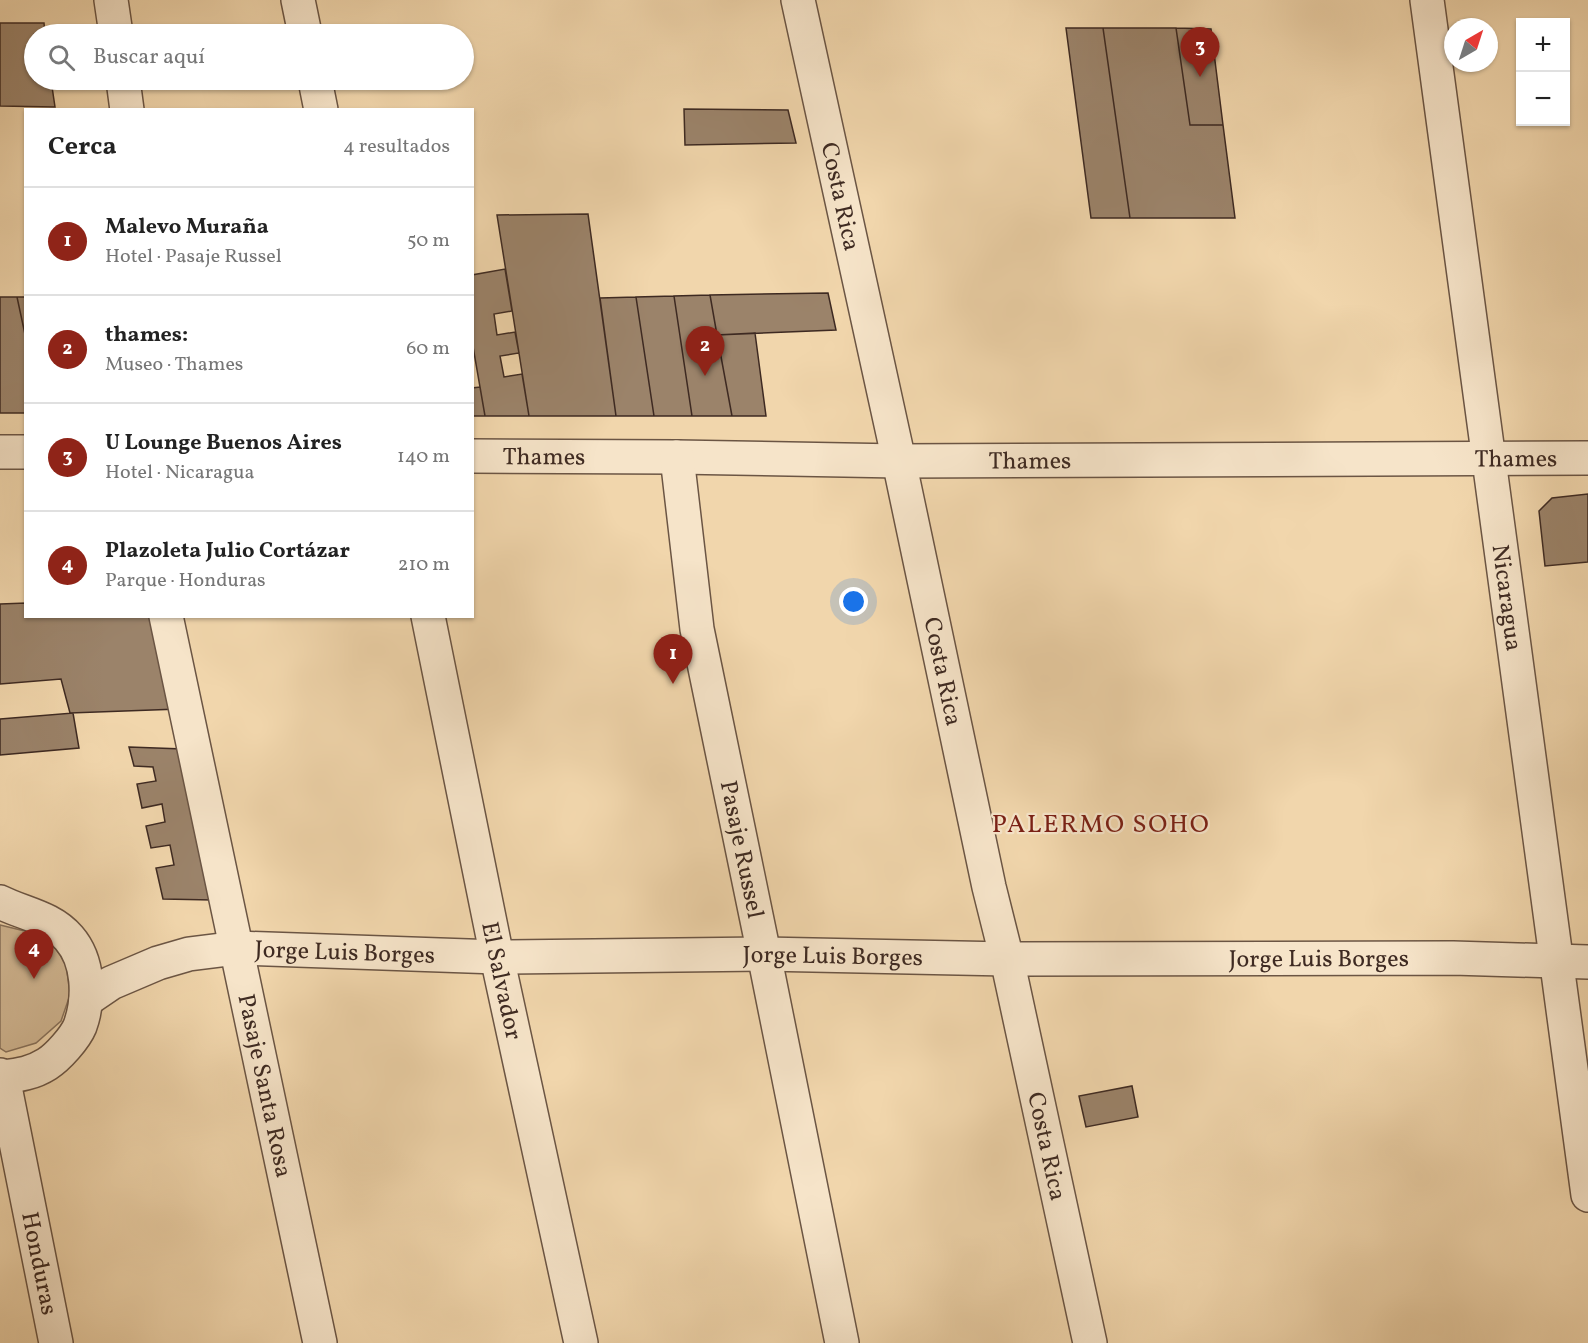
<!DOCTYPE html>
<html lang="es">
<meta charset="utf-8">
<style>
:root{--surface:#fff;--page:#f2f2f2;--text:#222;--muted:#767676;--line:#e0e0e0;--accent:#8f2418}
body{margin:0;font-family:Vollkorn,serif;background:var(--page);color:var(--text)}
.controls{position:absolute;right:18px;top:18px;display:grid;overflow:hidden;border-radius:0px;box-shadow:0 2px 4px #0004}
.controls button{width:54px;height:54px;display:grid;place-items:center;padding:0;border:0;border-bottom:2px solid var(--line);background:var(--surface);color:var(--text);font:30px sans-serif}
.compass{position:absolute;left:1444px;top:18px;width:54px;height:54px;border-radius:50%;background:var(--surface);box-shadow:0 2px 4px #0004;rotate:39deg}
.you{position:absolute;left:854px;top:602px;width:21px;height:21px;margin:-15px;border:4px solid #fff;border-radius:50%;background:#1a73e8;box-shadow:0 0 0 9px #1a73e833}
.badge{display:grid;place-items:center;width:39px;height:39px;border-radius:50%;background:var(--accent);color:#fff;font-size:20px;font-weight:700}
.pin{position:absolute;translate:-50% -50px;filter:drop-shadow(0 2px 3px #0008)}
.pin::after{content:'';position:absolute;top:32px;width:21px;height:18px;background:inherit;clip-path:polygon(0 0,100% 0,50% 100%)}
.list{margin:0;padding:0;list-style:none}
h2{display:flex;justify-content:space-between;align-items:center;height:78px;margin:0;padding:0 24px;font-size:26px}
h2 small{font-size:20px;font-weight:400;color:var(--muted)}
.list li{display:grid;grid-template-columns:39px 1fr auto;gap:18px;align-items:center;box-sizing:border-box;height:108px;padding:0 24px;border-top:2px solid var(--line)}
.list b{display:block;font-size:22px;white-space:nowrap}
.list p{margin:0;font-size:20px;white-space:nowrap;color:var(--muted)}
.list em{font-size:20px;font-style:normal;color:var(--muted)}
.icon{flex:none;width:33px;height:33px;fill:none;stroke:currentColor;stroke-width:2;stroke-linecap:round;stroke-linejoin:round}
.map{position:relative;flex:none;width:1588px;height:1343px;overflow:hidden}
.search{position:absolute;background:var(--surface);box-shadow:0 2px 4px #0004;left:24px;top:24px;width:450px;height:66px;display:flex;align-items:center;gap:15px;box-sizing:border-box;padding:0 21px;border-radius:33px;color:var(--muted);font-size:22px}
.panel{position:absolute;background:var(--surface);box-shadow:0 2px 4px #0004;left:24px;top:108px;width:450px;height:510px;border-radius:0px}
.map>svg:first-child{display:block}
.green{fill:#d3b995;stroke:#88725c;stroke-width:1.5}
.building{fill:#9b836a;stroke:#3e2a22;stroke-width:1.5}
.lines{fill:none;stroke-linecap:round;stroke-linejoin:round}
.minor-casing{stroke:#6b5544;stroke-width:36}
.minor{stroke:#f6e4c9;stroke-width:33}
.labels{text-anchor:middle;stroke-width:4.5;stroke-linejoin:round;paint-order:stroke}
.street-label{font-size:24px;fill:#3e2a22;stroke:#f6e4c9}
.neighbourhood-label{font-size:26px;letter-spacing:1.5px;fill:#7a1f14;stroke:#f6e4c9}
</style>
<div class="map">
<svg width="1588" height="1343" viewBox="0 0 1588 1343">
<rect width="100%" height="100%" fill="#f1d6ac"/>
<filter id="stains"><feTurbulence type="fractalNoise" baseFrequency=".00333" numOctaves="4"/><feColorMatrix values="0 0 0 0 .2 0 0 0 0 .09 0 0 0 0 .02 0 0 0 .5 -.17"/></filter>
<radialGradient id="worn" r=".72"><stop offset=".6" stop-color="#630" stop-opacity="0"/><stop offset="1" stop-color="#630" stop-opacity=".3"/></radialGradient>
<path class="green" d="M0,925L33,933L50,941L66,963L70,995L61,1021L36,1043L6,1052L0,1048Z"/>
<path class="building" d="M0,23H44L45,34H34V80H51L55,107L0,106Z
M1066,28H1103L1130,218H1091Z
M1103,28H1176L1190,125H1223L1235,218H1130Z
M1176,28L1211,29L1223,125H1190Z
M684,109L788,110L796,143L685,145Z
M588,214L616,416H529L497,215Z
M505,269L512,311L494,314L497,335L515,332L519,353L500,356L504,377L522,374L529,416H485L472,341V275Z
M828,293L836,330L717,335L710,295Z
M710,295L717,335L732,416H692L674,296Z
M674,296L692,416H654L636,297Z
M0,297H17L26,339V413H0Z
M17,297H26V339Z
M636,297L654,416H616L600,298Z
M755,333L766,416H732L717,335Z
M480,387L485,416H472V388Z
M1588,494V562L1545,566L1539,511L1552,498Z
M26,603V616H159L179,709L70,713L61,679L0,684V604Z
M73,713L79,748L0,755V719Z
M129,747L183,749L212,900L163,899L156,868L174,865L170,845L151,848L146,826L165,822L162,804L142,808L137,784L156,781L153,767L134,766Z
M1132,1086L1138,1117L1086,1127L1079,1096Z"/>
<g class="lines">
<g class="minor-casing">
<g id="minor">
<path d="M111,0L116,34"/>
<path d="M298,0L305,34"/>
<path id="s1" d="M798,0L899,461L989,887L1007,959L1090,1343"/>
<path id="s2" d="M1427,0L1588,1195"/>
<path d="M123,80L127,110"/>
<path d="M315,80L321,110"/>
<path d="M0,452H26"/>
<path id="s3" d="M472,456L677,457L899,461L1588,458"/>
<path id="s4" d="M677,457L697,629L764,954L842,1343"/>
<path id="s5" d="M166,616L320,1343"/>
<path id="s6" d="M428,616L497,957L581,1343"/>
<path d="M0,902C24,914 51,917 69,938C89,961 90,998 80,1026C75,1038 58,1057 47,1064C33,1073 19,1075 3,1077L0,1075"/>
<path id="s7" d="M86,1000L111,983L158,963L189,954L237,948L497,957L764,954L1007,959L1453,958L1588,962"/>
<path id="s8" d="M3,1077L56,1343"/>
</g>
</g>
<use href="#minor" class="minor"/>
</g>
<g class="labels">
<g class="street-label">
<text dy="8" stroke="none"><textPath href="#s1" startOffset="201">Costa Rica</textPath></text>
<text dy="8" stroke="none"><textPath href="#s3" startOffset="72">Thames</textPath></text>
<text dy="8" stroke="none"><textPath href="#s3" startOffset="1044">Thames</textPath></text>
<text dy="8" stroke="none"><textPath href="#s3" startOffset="558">Thames</textPath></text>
<text dy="8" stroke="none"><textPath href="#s2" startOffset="603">Nicaragua</textPath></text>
<text dy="8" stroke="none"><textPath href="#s1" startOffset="687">Costa Rica</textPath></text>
<text dy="8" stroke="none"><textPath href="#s4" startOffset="398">Pasaje Russel</textPath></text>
<text dy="8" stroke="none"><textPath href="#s7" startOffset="270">Jorge Luis Borges</textPath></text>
<text dy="8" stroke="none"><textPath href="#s7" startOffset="758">Jorge Luis Borges</textPath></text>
<text dy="8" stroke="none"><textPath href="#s7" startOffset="1244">Jorge Luis Borges</textPath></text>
<text dy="8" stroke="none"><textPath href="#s6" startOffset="372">El Salvador</textPath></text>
<text dy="8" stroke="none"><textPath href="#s5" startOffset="480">Pasaje Santa Rosa</textPath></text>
<text dy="8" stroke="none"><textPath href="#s1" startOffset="1173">Costa Rica</textPath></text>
<text dy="8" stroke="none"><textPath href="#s8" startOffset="190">Honduras</textPath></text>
</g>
<g class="neighbourhood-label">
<text x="1101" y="832">PALERMO SOHO</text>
</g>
</g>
<rect width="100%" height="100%" filter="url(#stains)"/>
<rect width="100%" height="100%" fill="url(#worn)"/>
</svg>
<div class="controls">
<button>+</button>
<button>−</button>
</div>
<svg class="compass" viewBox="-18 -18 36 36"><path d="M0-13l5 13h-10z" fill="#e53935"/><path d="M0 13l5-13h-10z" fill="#767676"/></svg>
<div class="you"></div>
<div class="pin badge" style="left:673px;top:684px">1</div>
<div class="pin badge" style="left:705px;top:376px">2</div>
<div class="pin badge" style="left:1200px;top:77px">3</div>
<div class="pin badge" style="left:34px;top:979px">4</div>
<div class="search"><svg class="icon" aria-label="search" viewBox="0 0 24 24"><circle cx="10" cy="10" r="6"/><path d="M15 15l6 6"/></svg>Buscar aquí</div>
<section class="panel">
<h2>Cerca<small>4 resultados</small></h2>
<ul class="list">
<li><span class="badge">1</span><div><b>Malevo Muraña</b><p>Hotel · Pasaje Russel</p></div><em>50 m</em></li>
<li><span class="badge">2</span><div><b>thames:</b><p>Museo · Thames</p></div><em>60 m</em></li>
<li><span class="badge">3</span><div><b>U Lounge Buenos Aires</b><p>Hotel · Nicaragua</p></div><em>140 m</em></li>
<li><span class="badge">4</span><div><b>Plazoleta Julio Cortázar</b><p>Parque · Honduras</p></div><em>210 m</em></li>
</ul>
</section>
</div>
